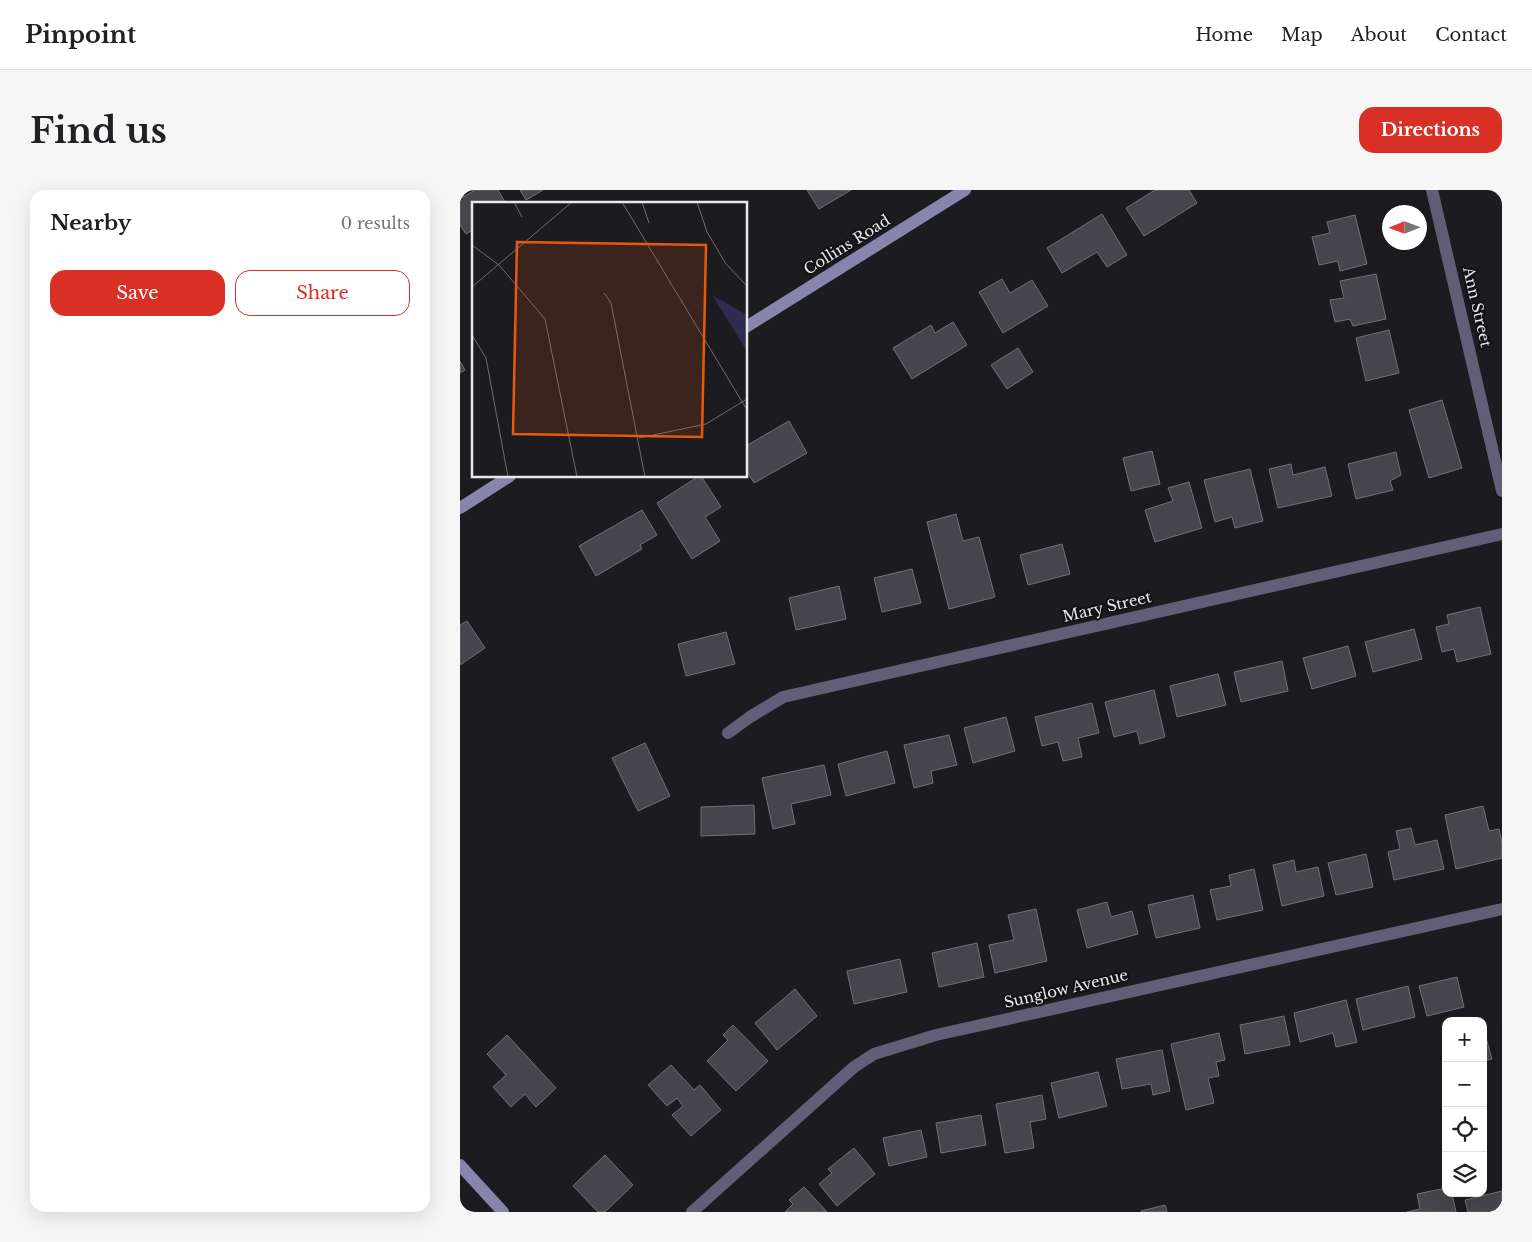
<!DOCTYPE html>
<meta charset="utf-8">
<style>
:root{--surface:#fff;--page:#f6f6f6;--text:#202124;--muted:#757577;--line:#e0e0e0;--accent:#d93025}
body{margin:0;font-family:"Libre Baskerville",serif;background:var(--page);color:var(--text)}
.controls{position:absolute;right:15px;bottom:15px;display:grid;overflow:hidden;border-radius:10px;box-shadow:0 5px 20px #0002}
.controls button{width:45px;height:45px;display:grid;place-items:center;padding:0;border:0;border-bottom:1px solid var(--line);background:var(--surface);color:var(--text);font:25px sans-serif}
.compass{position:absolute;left:922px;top:15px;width:45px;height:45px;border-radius:50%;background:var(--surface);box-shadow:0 5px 20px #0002;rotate:269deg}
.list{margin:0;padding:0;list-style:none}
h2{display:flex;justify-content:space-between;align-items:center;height:65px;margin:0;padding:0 20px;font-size:21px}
h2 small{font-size:16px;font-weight:400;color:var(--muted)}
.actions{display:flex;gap:10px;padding:15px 20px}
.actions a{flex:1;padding:11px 0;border:1px solid var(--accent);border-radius:15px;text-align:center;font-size:18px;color:var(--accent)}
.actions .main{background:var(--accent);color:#fff}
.icon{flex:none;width:28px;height:28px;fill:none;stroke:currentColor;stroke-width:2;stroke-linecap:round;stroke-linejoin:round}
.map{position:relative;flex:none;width:1042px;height:1022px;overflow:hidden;border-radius:15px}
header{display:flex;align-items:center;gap:30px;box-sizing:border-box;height:70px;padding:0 25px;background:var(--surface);border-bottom:1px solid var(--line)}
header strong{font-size:24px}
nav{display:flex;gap:28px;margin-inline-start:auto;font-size:18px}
.intro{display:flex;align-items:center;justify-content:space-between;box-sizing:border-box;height:120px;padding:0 30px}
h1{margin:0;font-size:35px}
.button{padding:12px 22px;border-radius:15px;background:var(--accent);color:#fff;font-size:18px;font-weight:700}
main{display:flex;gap:30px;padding:0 30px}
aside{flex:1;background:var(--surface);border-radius:15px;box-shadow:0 5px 20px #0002}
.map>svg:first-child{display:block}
.building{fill:#46454b;stroke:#717177}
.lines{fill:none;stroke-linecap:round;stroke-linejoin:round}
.street{stroke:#615f78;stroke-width:12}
.secondary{stroke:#8885ac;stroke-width:12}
.labels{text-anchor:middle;stroke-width:4.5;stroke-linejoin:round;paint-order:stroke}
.street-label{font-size:15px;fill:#e9e9ec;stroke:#131317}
.inset-road{fill:none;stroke:#6e6e72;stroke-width:1}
.view{fill:#e8590c;fill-opacity:0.15;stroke:#e8590c;stroke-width:2.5}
.inset-edge{fill:none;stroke:#e9e9ec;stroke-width:2.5}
</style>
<header>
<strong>Pinpoint</strong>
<nav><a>Home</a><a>Map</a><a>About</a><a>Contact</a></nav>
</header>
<div class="intro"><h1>Find us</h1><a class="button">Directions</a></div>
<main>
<aside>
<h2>Nearby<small>0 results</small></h2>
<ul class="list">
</ul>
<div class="actions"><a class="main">Save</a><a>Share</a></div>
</aside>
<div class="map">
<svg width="1042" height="1022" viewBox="0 0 1042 1022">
<rect width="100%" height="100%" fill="#1c1c20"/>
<path class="building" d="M15,0H38L46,14H14V39L6,44L0,35V9Z
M60,0H83L66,10Z
M347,0H391L359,19Z
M695,0H729L737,13L684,46L666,18Z
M642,24L667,65L647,77L637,62L602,83L587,58Z
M895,25L907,74L880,81L878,71L859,75L852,47L870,43L867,32Z
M916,84L926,129L893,136L890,129L875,132L870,110L884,108L880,91Z
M542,89L550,103L572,90L588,116L543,143L519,102Z
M493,132L507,155L452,189L433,158L471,135L475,143Z
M929,140L939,183L906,191L896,148Z
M558,158L573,182L547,199L531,175Z
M0,171L5,180L0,183Z
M982,210L1002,278L969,288L949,220Z
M329,231L347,263L294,293L286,280V256Z
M692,261L700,294L671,301L663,268Z
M936,262L941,285L930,291L933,300L896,309L888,274Z
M831,274L833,285L865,277L872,306L818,318L809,279Z
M790,279L803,331L775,338L772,327L755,332L744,290Z
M239,286H241L261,317L245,327L260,351L232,369L197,313Z
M729,292L742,338L695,352L685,320L713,311L708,298Z
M182,320L197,345L180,355L182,359L136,386L119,356Z
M496,324L503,351L519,347L535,407L489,419L467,332Z
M602,354L610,384L568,395L560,365Z
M452,379L461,413L422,422L414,388Z
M379,396L386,429L336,440L329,408Z
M1020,417L1031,464L997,472L994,459L982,462L976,437L989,434L987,425Z
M7,431L25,458L0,475V435Z
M954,439L962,469L913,482L905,452Z
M266,442L275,474L226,486L218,454Z
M888,456L896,486L852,499L843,468Z
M822,471L828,501L781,512L774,482Z
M758,484L766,515L717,527L710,496Z
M694,500L705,547L680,554L677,541L654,547L645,512Z
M632,513L639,543L618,548L622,567L603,571L598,552L582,556L575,527Z
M546,527L555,561L513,573L504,538Z
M489,545L497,575L471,581L473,593L454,598L444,555Z
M185,553L210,606L178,621L152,568Z
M427,561L435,593L386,606L378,574Z
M364,575L371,605L331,614L335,634L313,639L302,588Z
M294,615L295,644L241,646V617Z
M1023,616L1029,641L1039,639L1042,653V668L996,679L985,625Z
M951,638L955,655L977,650L984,679L934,690L928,662L940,659L936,641Z
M906,664L913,697L876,705L868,673Z
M834,670L836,682L858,677L864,706L822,716L813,675Z
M794,679L803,720L757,730L750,700L771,696L769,685Z
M733,705L740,738L696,748L688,715Z
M647,712L651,727L672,721L678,744L627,758L617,720Z
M576,719L587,771L535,783L529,755L554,750L548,725Z
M517,753L524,787L479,797L472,763Z
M440,769L447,802L394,814L387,781Z
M997,787L1004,817L967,826L959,796Z
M948,796L955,827L903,840L896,809Z
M335,799L357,826L317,860L295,833Z
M886,810L897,852L876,857L873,843L840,852L834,823Z
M824,826L830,855L785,864L780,835Z
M273,835L308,871L276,901L247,871L268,850L263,845Z
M759,843L765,870L756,872L759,886L748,888L754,913L726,920L711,854Z
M1023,844H1025L1032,869L1023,871Z
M47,845L96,898L76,917L65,904L51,917L33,897L46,885L27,864Z
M702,860L710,901L693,905L691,894L662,899L656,869Z
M211,875L234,900L240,895L261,920L231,946L212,925L223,916L217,908L207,916L188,895Z
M638,882L647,916L599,928L591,893Z
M582,905L586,929L570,932L574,958L545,963L536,914Z
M521,925L526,955L481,963L476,933Z
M461,940L467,967L429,976L423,948Z
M394,958L415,984L377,1016L359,994L372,983L368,979Z
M145,965L173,995L145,1022H138L113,996Z
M344,997L367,1022H325L333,1014L329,1010Z
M986,998V1003H992L996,1022H947L960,1019L957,1004Z
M1042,1001V1022H1008L1005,1010Z
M705,1015L707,1022H681V1021Z"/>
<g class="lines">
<path class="street" d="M972,0L1042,301
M268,543L290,527L323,507L1042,344
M232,1022L394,877L414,864L476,845L1042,719"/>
<path class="secondary" d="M286,137L505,0
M0,318L50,286
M0,975L43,1022"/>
</g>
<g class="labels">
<g class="street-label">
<text transform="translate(387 55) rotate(-32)" y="5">Collins Road</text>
<text transform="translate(1017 117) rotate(77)" y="5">Ann Street</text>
<text transform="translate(647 417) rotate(-13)" y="5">Mary Street</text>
<text transform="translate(606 799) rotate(-13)" y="5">Sunglow Avenue</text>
</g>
</g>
<g transform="translate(12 12)">
<rect width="275" height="275" fill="#1c1c20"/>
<path d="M240,93L275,113V149Z" fill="#302c51"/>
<path class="inset-road" d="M42,0L50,15M150,0L275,208M170,0L177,21M225,0L235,30L254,62L275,84M0,43L27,63L73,117L105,275M0,85L100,0M132,91L139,101L173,275M0,133L14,156L36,275M167,236L234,222L275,197"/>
<path class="view" d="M45,40L234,43L230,235L41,232Z"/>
<rect width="275" height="275" class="inset-edge"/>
</g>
</svg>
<div class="controls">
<button>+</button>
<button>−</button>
<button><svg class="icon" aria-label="locate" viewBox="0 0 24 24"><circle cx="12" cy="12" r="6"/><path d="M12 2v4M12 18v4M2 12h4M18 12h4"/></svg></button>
<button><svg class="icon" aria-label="layers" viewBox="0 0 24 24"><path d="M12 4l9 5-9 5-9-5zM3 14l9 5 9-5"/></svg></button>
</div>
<svg class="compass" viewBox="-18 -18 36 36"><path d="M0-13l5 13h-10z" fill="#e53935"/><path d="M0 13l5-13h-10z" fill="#757577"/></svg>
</div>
</main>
